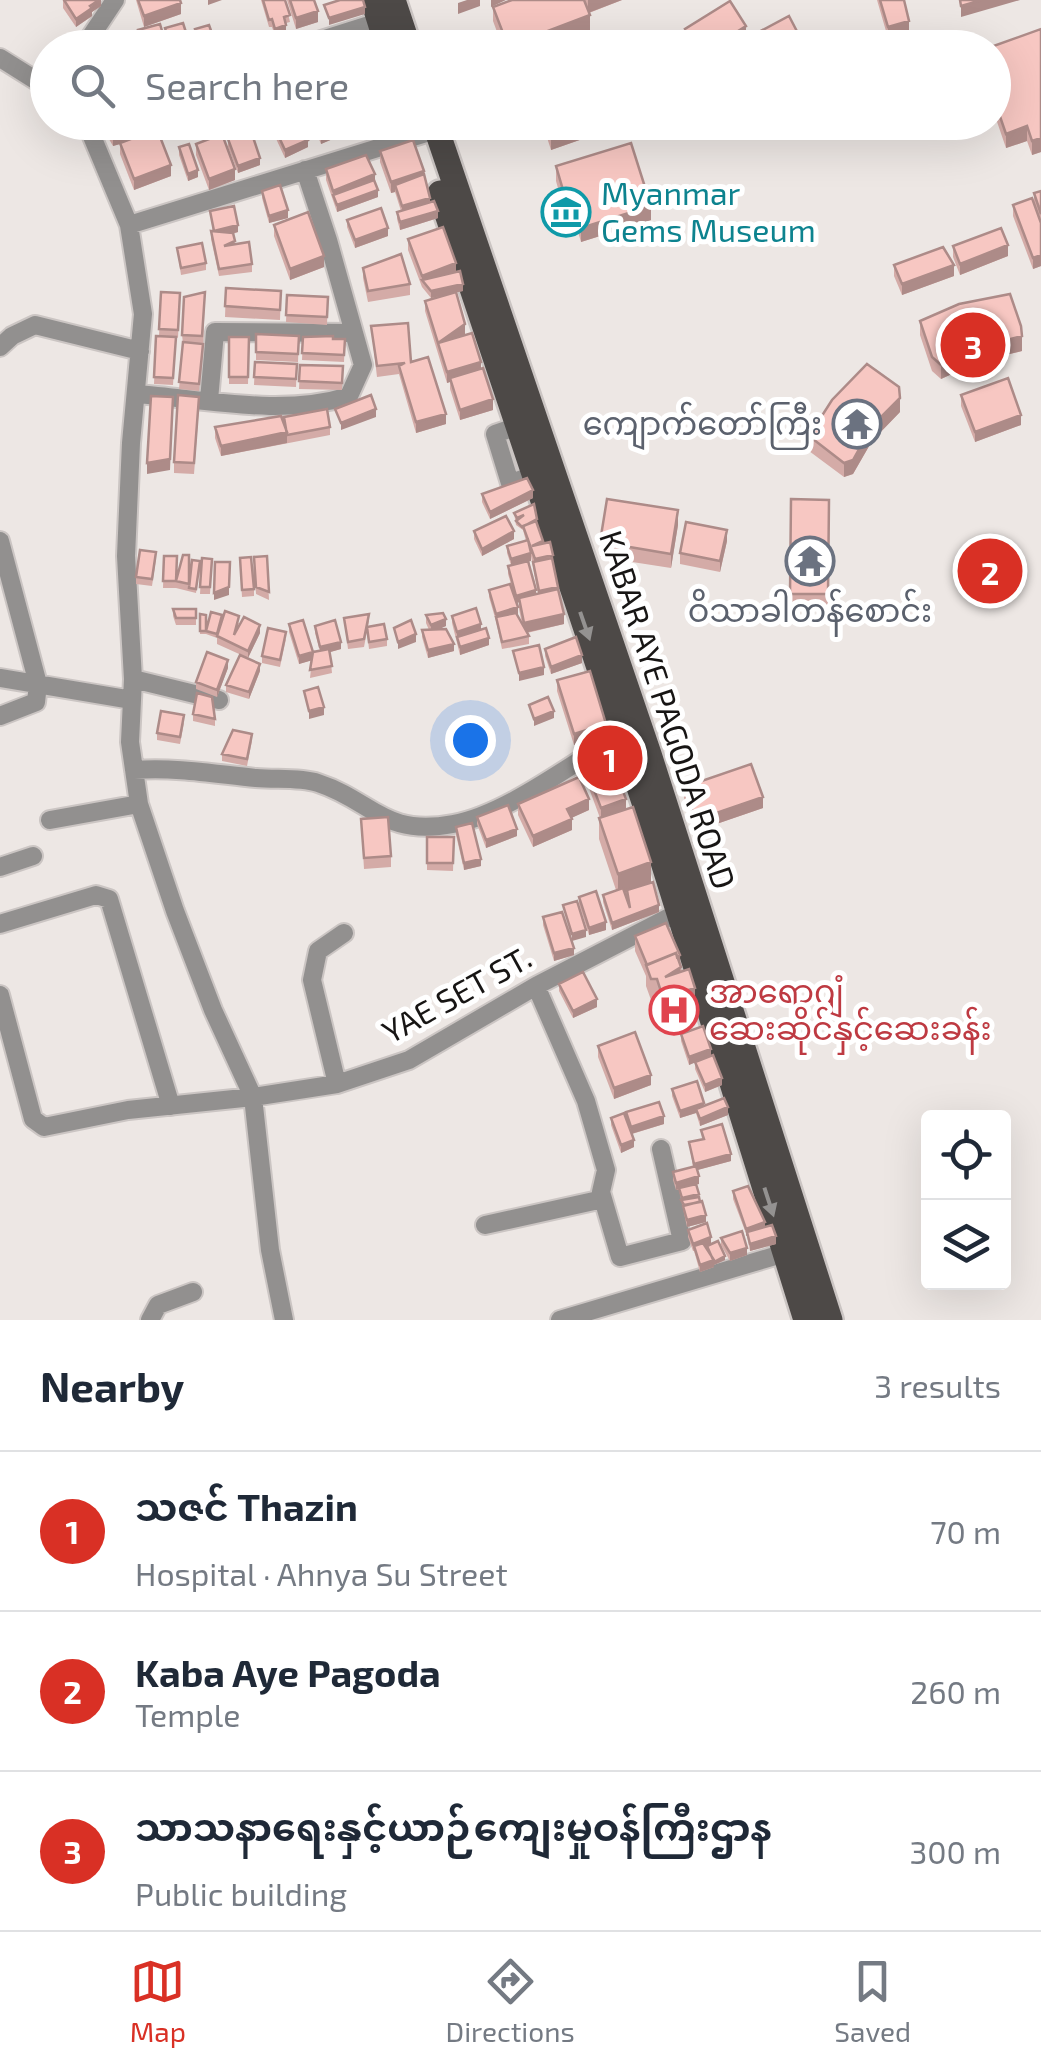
<!DOCTYPE html>
<meta charset="utf-8">
<style>
:root{--surface:#fff;--page:#f6f6f7;--text:#1f2937;--muted:#747a83;--line:#e0e1e3;--accent:#d93025}
body{margin:0;font-family:"Exo 2","Noto Sans Myanmar",sans-serif;background:var(--page);color:var(--text)}
.controls{position:absolute;right:30px;bottom:30px;display:grid;overflow:hidden;border-radius:10px;box-shadow:0 10px 40px #0002}
.controls button{width:90px;height:90px;display:grid;place-items:center;padding:0;border:0;border-bottom:2px solid var(--line);background:var(--surface);color:var(--text);font:50px sans-serif}
.you{position:absolute;left:470px;top:740px;width:35px;height:35px;margin:-25px;border:8px solid #fff;border-radius:50%;background:#1a73e8;box-shadow:0 0 0 15px #1a73e833}
.badge{display:grid;place-items:center;width:65px;height:65px;border-radius:50%;background:var(--accent);color:#fff;font-size:32px;font-weight:700}
.pin{position:absolute;translate:-50% -50%;border:5px solid #fff;box-shadow:0 2px 10px #0006}
.list{margin:0;padding:0;list-style:none}
h2{display:flex;justify-content:space-between;align-items:center;height:130px;margin:0;padding:0 40px;font-size:42px}
h2 small{font-size:32px;font-weight:400;color:var(--muted)}
.list li{display:grid;grid-template-columns:65px 1fr auto;gap:30px;align-items:center;box-sizing:border-box;height:160px;padding:0 40px;border-top:2px solid var(--line)}
.list b{display:block;font-size:38px;white-space:nowrap}
.list p{margin:0;font-size:32px;white-space:nowrap;color:var(--muted)}
.list em{font-size:32px;font-style:normal;color:var(--muted)}
.icon{flex:none;width:55px;height:55px;fill:none;stroke:currentColor;stroke-width:2;stroke-linecap:round;stroke-linejoin:round}
.map{position:relative;flex:none;width:1041px;height:1320px;overflow:hidden}
.search{position:absolute;background:var(--surface);box-shadow:0 10px 40px #0002;left:30px;right:30px;top:30px;height:110px;display:flex;align-items:center;gap:25px;box-sizing:border-box;padding:0 35px;border-radius:55px;color:var(--muted);font-size:38px}
.sheet{height:610px;background:var(--surface)}
nav{display:flex;justify-content:space-around;align-items:center;box-sizing:border-box;height:140px;border-top:2px solid var(--line);background:var(--surface);font-size:28px;color:var(--muted)}
nav a{display:grid;justify-items:center;gap:5px}
nav .on{color:var(--accent)}
.map>svg:first-child{display:block}
.lines{fill:none;stroke-linecap:round;stroke-linejoin:round}
.minor-casing{stroke:#cbc5c3;stroke-width:22}
.primary-casing{stroke:#cbc5c3;stroke-width:30}
.minor{stroke:#92908f;stroke-width:18}
.primary{stroke:#4d4947;stroke-width:25}
.wall{fill:#d4aba7;fill-rule:evenodd}
.shaded-wall{fill:#ad8b88}
.building{fill:#f7c7c2;stroke:#ad8b88;stroke-width:2.5}
.oneway{fill:#949291}
.labels{text-anchor:middle;stroke-width:10;stroke-linejoin:round;paint-order:stroke}
.culture-label{font-size:32px;fill:#0d838f;stroke:#fff;text-anchor:start}
.worship-label{font-size:32px;fill:#5b616d;stroke:#fff;text-anchor:end}
.street-label{font-size:32px;fill:#171514;stroke:#fff}
.health-label{font-size:32px;fill:#be3a42;stroke:#fff;text-anchor:start}
</style>
<div class="map">
<svg width="1041" height="1320" viewBox="0 0 1041 1320">
<rect width="100%" height="100%" fill="#ede7e4"/>
<g class="lines">
<g class="minor-casing">
<path id="minor" d="M83,48L115,0
M296,48L391,18
M0,58L48,88
M86,122L129,225L143,314L131,443L126,556L133,679L130,742L139,804L175,911L213,1010L253,1097L270,1250L284,1320
M129,225L436,130
M0,347L12,336L35,325L140,351
M136,394C205,399 282,417 349,396L363,365L328,240L305,170
M209,400L215,332L354,333
M518,426L495,434L510,483L535,475
M0,541L38,684L36,702L0,716
M0,678L132,700
M133,679L219,700
M134,770C177,767 215,774 256,778C276,780 299,777 318,783C373,801 383,837 453,824C506,815 575,761 622,734
M50,820L139,804
M0,867L33,856
M0,924L96,895L109,899L171,1106
M536,986L586,1101L606,1170L601,1192L620,1257L682,1241L661,1149
M0,995L33,1119L44,1127L128,1110L253,1097L337,1084L409,1060L536,986L685,909
M337,1084L312,980L318,951L344,933
M485,1225L603,1199
M150,1320L158,1305L193,1292
M560,1320L785,1253"/>
</g>
<g class="primary-casing">
<path id="primary" d="M373,0L388,48
M393,0L409,48
M434,122L649,754L830,1320
M440,193L648,814L806,1320"/>
</g>
<use href="#minor" class="minor"/>
<use href="#primary" class="primary"/>
</g>
<path class="wall" d="M63,0H101V6L92,12V16L76,27L63,8Z
M136,0H180L181,14L144,27Z
M261,0H285L290,22L286,23V33L275,36L272,27H269Z
M287,0H314L318,22L296,29Z
M512,0H622L589,13L590,30L543,48H503L493,21V7Z
M877,0H904L909,32L888,38Z
M685,29L746,37L729,48H689L685,40Z
M1041,29V152L1032,155L1027,141L1006,148L994,113V48Z
M99,122H147L148,132L171,176L134,190L120,154V144L113,146Z
M271,122H300L308,147L285,158L271,128Z
M312,122H356V129L321,144Z
M542,122H631L551,150Z
M228,139L260,165L238,173L228,147Z
M196,144L235,180L209,190L196,155Z
M179,147L198,177L188,181L179,155Z
M380,151L424,175L430,202L438,218L400,230L397,219V212L401,211L395,192L391,193L380,162Z
M556,166L651,220L581,242L576,225L556,231L549,209V195L559,192L556,181Z
M326,169L375,182L378,197L337,212L326,180Z
M262,191L288,218L269,223L262,198Z
M1041,191V266L1033,269L1013,216V205L1034,203V193Z
M210,211L238,232L233,234L235,244L252,264V272L219,276L211,239V231L213,232Z
M347,220L388,236L355,248L347,227Z
M274,225L324,267L290,280L274,236Z
M408,239L456,272L463,291L456,292L465,335L481,369L493,410L460,420L450,389V382L447,383L425,311V301L431,298L422,287L408,250Z
M953,246L1008,256L960,275L953,257Z
M177,248L206,263V270L181,275Z
M894,265L954,276L902,295L894,276Z
M363,268L410,284V295L368,302L363,278Z
M226,288L281,291L280,320L225,317Z
M161,292L180,293L178,338L176,337L173,385L154,384L156,336H159Z
M205,292L203,352L199,391L179,389L183,343L182,335Z
M287,295L328,297L327,325L286,322Z
M920,321L1022,351L980,361L941,379L932,371L920,335Z
M371,326L411,362L446,424L416,433L399,374L377,377Z
M256,334L299,336L298,362L256,360Z
M229,337H249L248,384H229Z
M303,337L345,339L344,362L302,360Z
M255,362L297,364L296,387L254,385Z
M300,365L343,366L342,390L299,389Z
M961,395L1021,425L975,442L961,406Z
M199,407L194,474L174,473V462Z
M900,412L872,441L853,474L844,477L809,451V436Z
M284,423L330,427V435L221,456L215,438V427Z
M482,494L533,498L490,519L482,502Z
M791,499L829,500L828,609H790Z
M514,513L537,523L543,544L553,562L564,624L527,633L529,636V644L502,649L496,621L489,597V590L514,594L508,574V566L511,565L507,553V546L526,541L523,530L516,525ZM531,556L538,594H536L529,561H531ZM519,602V609L522,624L518,615L516,603Z
M678,525L671,568L600,557V542Z
M474,531L514,539L482,556L474,539Z
M727,541L720,572L680,564V553Z
M189,555V588L200,561L196,593L176,588H163L164,556L176,580Z
M267,556L269,600L256,594L254,557Z
M202,558L212,559L210,594H200Z
M156,559L152,586L136,584V577Z
M240,566L254,589V596L242,597Z
M173,609H196V625H176L173,616Z
M200,614L206,630L222,619L239,623L238,627L260,633L248,658L217,644V638L206,634H200Z
M426,615L446,626L438,629L454,651L428,658L422,637V630H429L426,623Z
M452,616L481,629L489,645L460,655L452,623Z
M344,618L369,621L368,627L387,639V646L369,649L367,631L364,647L348,649Z
M289,624L313,652L320,651L315,633V626L341,649L330,652L332,673L310,678L312,660L299,664L289,632Z
M286,639L280,667L262,663V656Z
M545,649L582,663L551,674L545,656Z
M228,668L217,697L196,689V682Z
M260,671L249,699L226,692V685Z
M557,680L606,735L574,745L557,691Z
M193,714L215,719V726L193,721Z
M184,723L180,744L157,740V733Z
M252,741L247,766L222,761V754Z
M583,761L626,809L651,883L659,912L612,930L603,902V895L616,890L599,839V818H600L583,772Z
M684,787L763,808L696,831L684,798Z
M518,804L589,810L571,818L572,830L533,847L518,815Z
M477,817L517,836L486,848L477,824Z
M361,819L391,856V867L364,869Z
M456,827L481,866L464,870L456,835Z
M427,837H454L453,871L427,870Z
M579,897L606,930L589,935L579,904Z
M543,917L574,955L554,961L543,925Z
M635,936L680,965L695,1009L663,1019L657,1000H651L646,986V976L635,951Z
M559,984L597,1007L573,1018L559,991Z
M681,1034L711,1056L722,1085L705,1092L695,1069V1062L689,1065L681,1041Z
M598,1046L651,1085L614,1099L598,1057Z
M672,1089L704,1106L728,1115L700,1126L696,1113L680,1118L672,1096Z
M626,1112L664,1124L632,1134L634,1147L621,1153L611,1125V1118H626Z
M701,1130L731,1161L697,1170L699,1184H696L706,1222L687,1227L679,1190H676L673,1180V1172L693,1167L689,1142L702,1139Z
M733,1191L765,1227L776,1244L750,1251L747,1236L733,1199Z
M688,1230L711,1244L725,1260L714,1265V1267L700,1272L694,1251H693L688,1237Z
M721,1238L747,1255L730,1261L721,1245Z"/>
<path class="shaded-wall" d="M99,0H101V6L92,12V16L76,27V19Z
M208,0H222L208,5Z
M467,0H480V6L458,14V3Z
M491,0H506L491,7Z
M588,0H622L588,13Z
M982,0H1020L961,17V6Z
M181,3V14L144,27V16Z
M365,7V14L329,25V18Z
M318,11V22L296,29V18Z
M590,15V30L543,48H508V46Z
M909,21V32L888,38V27Z
M286,25V33L275,36V29Z
M746,26V37L729,48H711Z
M214,39V43L200,47V44Z
M346,122H356V129L321,144V133Z
M372,122H404L367,135V124Z
M588,122H631L551,150V135Z
M910,122H932L910,130Z
M148,125V136L113,146V135Z
M1027,126V141L1006,148V134Z
M1041,138V152L1032,155V141Z
M308,140V147L285,158V150Z
M260,158V165L238,173V166Z
M171,165V176L134,190V179Z
M235,169V180L209,190V179Z
M198,170V177L188,181V174Z
M424,171V182L395,185V192L391,193V182Z
M375,174V184L333,195V191Z
M378,190V197L337,212V205Z
M430,198V206L402,214V206Z
M651,206V220L581,242V228Z
M288,210V218L269,223V216Z
M576,210V225L556,231V216Z
M438,211V218L400,230V222Z
M238,225V232L214,238V231Z
M388,228V236L355,248V240Z
M1008,245V256L960,275V264Z
M1041,255V266L1033,269V258Z
M324,256V267L290,280V269Z
M456,263V274L422,280V276Z
M954,265V276L902,295V284Z
M463,284V291L431,298V291Z
M465,324V335L438,343Z
M1022,336V351L980,361L941,379V365L980,347Z
M481,362V373L450,378V382L447,383V372Z
M173,397L170,470L147,474V463Z
M900,398V412L872,441L853,474L844,477V463L872,426Z
M493,399V410L460,420V410Z
M376,409V417L341,430V423Z
M446,414V424L416,433V422Z
M1021,415V425L975,442V432Z
M287,432V443L221,456V446Z
M533,490V498L490,519V512Z
M678,510V525L671,568V554Z
M727,530V541L720,572V561Z
M514,531V539L482,556V549Z
M531,553V561L511,566V559Z
M229,587V595L214,600V593Z
M536,590V598L516,603V596Z
M518,607V615L496,617V621V614Z
M564,614V624L524,633V623Z
M446,619V626L431,633V625Z
M481,624V632L457,640V632Z
M260,625V633L248,658V651Z
M416,634V642L398,649V642Z
M489,638V645L460,655V647Z
M341,642V649L320,655V647Z
M454,644V651L428,658V650Z
M313,652V660L299,664V656Z
M582,655V663L551,674V667Z
M228,660V668L217,697V690Z
M260,664V671L249,699V692Z
M544,667V675L519,681V673Z
M324,707V715L309,719V711Z
M554,711V718L534,726V719Z
M606,724V735L574,745V734Z
M763,797V808L696,831V820Z
M589,799V810L567,820V809Z
M626,799V809L601,819V808Z
M572,819V830L533,847V836Z
M517,829V836L486,848V840Z
M481,859V866L464,870V863Z
M651,862V883L618,895V874Z
M659,905V912L612,930V923Z
M606,922V930L589,935V928Z
M586,930V937L572,941V934Z
M574,948V955L554,961V953Z
M680,955L681,988H695V1009L663,1019V998L657,979H651Z
M597,999V1007L573,1018V1011Z
M711,1049V1056L689,1065V1057Z
M651,1075V1085L614,1099V1088Z
M722,1078V1085L705,1092V1085Z
M704,1103V1110L696,1109V1113L680,1118V1111Z
M728,1107V1115L700,1126V1119Z
M664,1116V1124L631,1134V1127Z
M634,1140V1147L621,1153V1145Z
M731,1154V1161L694,1171V1164Z
M699,1176V1184L676,1190V1183Z
M706,1215V1222L687,1227V1220Z
M765,1222V1229L746,1236V1229Z
M776,1236V1244L750,1251V1244Z
M711,1237V1244L695,1250L694,1246L693,1251V1244Z
M747,1248V1255L730,1261V1253Z
M725,1256V1260L714,1265V1267L700,1272V1265Z"/>
<path class="building" d="M64,0H99L90,6L92,8L76,19Z
M138,0H180L181,3L144,16Z
M263,0H285L290,15L284,17L286,25L275,29L272,19L269,20Z
M290,0H314L318,11L296,18Z
M340,0H363L365,7L329,18L324,5Z
M512,0H584L590,15L508,46L493,7Z
M880,0H904L909,21L888,27Z
M960,0H982L961,6Z
M730,1L746,26L711,48H696L685,29Z
M789,16L802,41L790,48H741L738,43Z
M183,23L191,48H171L165,28Z
M160,24L167,48H143L138,30Z
M209,25L214,39L200,44L195,29Z
M1041,29V138L1032,141L1027,126L1006,134L994,99V48H988Z
M651,38L654,48H623Z
M376,41L377,48H347Z
M105,122H147L148,125L113,135Z
M272,122H300L308,140L285,150Z
M316,122H346L321,133Z
M546,122H588L551,135Z
M157,129L171,165L134,179L120,143Z
M251,131L260,158L238,166L228,139Z
M222,134L235,169L209,179L196,144Z
M413,140L424,171L391,182L380,151Z
M631,143L651,206L581,228L576,210L556,216L549,195L563,190L556,166Z
M189,144L198,170L188,174L179,147Z
M366,155L375,174L333,191L326,169Z
M424,174L430,198L402,206L395,185Z
M374,180L378,190L337,205L333,195Z
M280,185L288,210L269,216L262,191Z
M1041,191V214L1034,193Z
M1032,198L1041,223V255L1033,258L1013,205Z
M434,201L438,211L400,222L397,212Z
M234,206L238,225L214,231L210,211Z
M381,208L388,228L355,240L347,220Z
M308,212L324,256L290,269L274,225Z
M443,227L456,263L422,276L408,239Z
M1001,228L1008,245L960,264L953,246Z
M211,231L233,233L235,241L224,246L249,242L252,264L219,269Z
M202,243L206,263L181,268L177,248Z
M943,247L954,265L902,284L894,265Z
M401,254L410,284L368,291L363,268Z
M460,271L463,284L431,291L422,280Z
M226,288L281,291L280,310L225,306Z
M161,292L180,293L178,330L159,329Z
M205,292L202,336L182,335L184,297Z
M456,292L465,324L438,343L425,301Z
M1010,294L1021,326L1022,336L980,347L941,365L932,357L920,321L959,304Z
M287,295L328,297L327,317L286,315Z
M408,323L411,362L428,357L446,414L416,422L399,366L405,363L377,366L371,326Z
M472,333L481,362L447,372L438,343Z
M256,334L299,336L298,354L256,352Z
M156,336L176,337L173,378L154,377Z
M333,336V339H345L344,355L302,353L303,337Z
M229,337H249L248,377H229Z
M183,342L203,344L199,384L179,382Z
M255,362L297,364L296,379L254,377Z
M867,364L899,387L900,398L872,426L853,460L844,463L809,436L832,400Z
M300,365L343,366L342,383L299,381Z
M483,368L493,399L460,410L450,378Z
M1008,378L1021,415L975,432L961,395Z
M178,395L199,397L194,463L174,462Z
M371,395L376,409L341,423L335,409Z
M151,396L173,397L170,459L147,463Z
M327,409L330,427L287,435L284,417Z
M281,416L287,432L221,446L215,427Z
M527,478L533,490L490,512L482,494Z
M607,499L678,510L671,554L600,542Z
M791,499L829,500L828,594H790Z
M534,504L537,519L522,527L516,521L524,515L517,518L514,513Z
M506,516L514,531L482,549L474,531Z
M536,521L543,541L532,546L550,542L553,555L535,559L523,526Z
M686,522L727,530L720,561L680,553Z
M528,540L531,553L511,559L507,546Z
M140,550L156,552L152,579L136,577Z
M183,555H189V584L176,581Z
M164,556H177L176,581H163Z
M267,556L269,592L256,587L254,557Z
M251,557L254,589L242,590L240,558Z
M202,558L212,559L210,587H200Z
M552,558L558,587L539,591L533,562Z
M192,560L200,561L196,589L189,588Z
M528,561L536,590L516,596L508,566Z
M215,562H230L229,587L214,593Z
M510,584L518,607L496,614L489,590Z
M558,589L564,614L524,623L519,598Z
M476,608L481,624L457,632L452,616Z
M173,609H196V618H176Z
M225,611L239,616L234,635L244,617L260,625L248,651L217,636Z
M211,612L222,615L217,634L206,631Z
M443,613L446,619L431,625L426,615Z
M516,613L529,636L502,642L496,617Z
M200,614L206,615V631H200Z
M369,614L364,639L348,642L344,618Z
M303,620L313,652L329,649L332,666L310,670L313,652L299,656L289,624Z
M335,620L341,642L320,647L315,626Z
M411,620L416,634L398,642L394,628Z
M384,624L387,639L369,642L367,627Z
M268,628L286,632L280,660L262,656Z
M486,628L489,638L460,647L457,637Z
M446,629L454,644L428,650L422,630Z
M576,637L582,655L551,667L545,649Z
M539,645L544,667L519,673L513,651Z
M207,652L228,660L217,690L196,682Z
M240,655L260,664L249,692L226,685Z
M590,671L606,724L574,734L557,680Z
M318,687L324,707L309,711L304,691Z
M197,693L212,697L215,719L193,714Z
M548,697L554,711L534,719L529,705Z
M161,711L184,715L180,737L157,733Z
M233,730L252,734L247,759L222,754Z
M608,751L626,799L601,808L583,761Z
M751,764L763,797L696,820L684,787Z
M579,777L589,799L567,809L572,819L533,836L518,804Z
M508,805L517,829L486,840L477,817Z
M633,807L651,862L618,874L599,818Z
M388,817L391,856L364,858L361,819Z
M472,823L481,859L464,863L456,827Z
M427,837H454L453,863H427Z
M653,882L659,905L612,923L603,895L623,888L630,908L627,890Z
M596,891L606,922L589,928L579,897Z
M577,901L586,930L572,934L563,905Z
M562,912L574,948L554,953L543,917Z
M666,923L680,955L677,957L676,953L647,965L635,936Z
M676,953L681,967L665,977L689,969L695,988L663,998L657,979H651L646,965Z
M583,972L597,999L573,1011L559,984Z
M703,1026L711,1049L689,1057L681,1034Z
M635,1032L651,1075L614,1088L598,1046Z
M713,1055L722,1078L705,1085L695,1062Z
M697,1081L704,1103L680,1111L672,1089Z
M724,1098L728,1107L700,1119L696,1109Z
M659,1102L664,1116L631,1127L626,1112Z
M624,1113L634,1140L621,1145L611,1118Z
M722,1124L731,1154L694,1164L689,1142L704,1139L701,1130Z
M696,1166L699,1176L676,1183L673,1172Z
M696,1184L699,1194L682,1198L679,1188Z
M748,1186L765,1222L746,1229L733,1191Z
M699,1197L700,1202L684,1205L681,1200Z
M702,1201L706,1215L687,1220L683,1206Z
M707,1223L711,1237L693,1244L688,1230Z
M772,1225L776,1236L750,1244L747,1232Z
M742,1231L747,1248L730,1253L721,1238Z
M718,1241L725,1256L714,1262L707,1246Z
M703,1243L714,1260L700,1265L694,1246Z"/>
<defs><path id="oneway-solid" d="M-6-.8H1V-3.2L6.5 0L1 3.2V.8H-6Z" transform="scale(2.5)"/></defs>
<g class="oneway">
<use href="#oneway-solid" transform="translate(585 626) rotate(71)"/>
<use href="#oneway-solid" transform="translate(769 1202) rotate(72)"/>
</g>
<defs>
<g id="museum-ring" transform="scale(2.5)"><circle r="9.5" fill="#fff" stroke="#0f9aa8" stroke-width="1.5"/><path d="M0-6L6-3V-2H-6V-3ZM-5-1h2V3h-2ZM-1-1h2V3h-2ZM3-1h2V3H3ZM-6 4H6V6H-6Z" fill="#0f9aa8"/></g>
<g id="temple-ring" transform="scale(2.5)"><circle r="9.5" fill="#fff" stroke="#6b7280" stroke-width="1.5"/><path d="M0-6L5-2H3V0L6.5 2.5H4V6H1.5V3h-3V6H-4V2.5H-6.5L-3 0V-2H-5Z" fill="#6b7280"/></g>
<g id="hospital-ring" transform="scale(2.5)"><circle r="9.5" fill="#fff" stroke="#e0444e" stroke-width="1.5"/><path d="M-5-5h3v3.5h4V-5h3V5h-3V1.5h-4V5h-3Z" fill="#e0444e"/></g>
</defs>
<g fill-rule="evenodd">
<use href="#museum-ring" x="566" y="212"/>
<use href="#temple-ring" x="857" y="424"/>
<use href="#temple-ring" x="810" y="561"/>
<use href="#hospital-ring" x="674" y="1010"/>
</g>
<g class="labels">
<g class="culture-label">
<text x="601" y="205">Myanmar<tspan x="601" dy="37">Gems Museum</tspan></text>
</g>
<g class="worship-label">
<text x="822" y="435">ကျောက်တော်ကြီး</text>
<text x="810" y="622" text-anchor="middle">ဝိသာခါတန်စောင်း</text>
</g>
<g class="street-label">
<text transform="translate(667 710) rotate(72)" y="11">KABAR AYE PAGODA ROAD</text>
<text transform="translate(457 995) rotate(-29)" y="11">YAE SET ST.</text>
</g>
<g class="health-label">
<text x="709" y="1003">အာရောဂျံ<tspan x="709" dy="37">ဆေးဆိုင်နှင့်ဆေးခန်း</tspan></text>
</g>
</g>
</svg>
<div class="controls">
<button><svg class="icon" aria-label="locate" viewBox="0 0 24 24"><circle cx="12" cy="12" r="6"/><path d="M12 2v4M12 18v4M2 12h4M18 12h4"/></svg></button>
<button><svg class="icon" aria-label="layers" viewBox="0 0 24 24"><path d="M12 4l9 5-9 5-9-5zM3 14l9 5 9-5"/></svg></button>
</div>
<div class="you"></div>
<div class="pin badge" style="left:610px;top:758px">1</div>
<div class="pin badge" style="left:990px;top:571px">2</div>
<div class="pin badge" style="left:973px;top:345px">3</div>
<div class="search"><svg class="icon" aria-label="search" viewBox="0 0 24 24"><circle cx="10" cy="10" r="6"/><path d="M15 15l6 6"/></svg>Search here</div>
</div>
<section class="sheet">
<h2>Nearby<small>3 results</small></h2>
<ul class="list">
<li><span class="badge">1</span><div><b>သဇင် Thazin</b><p>Hospital · Ahnya Su Street</p></div><em>70 m</em></li>
<li><span class="badge">2</span><div><b>Kaba Aye Pagoda</b><p>Temple</p></div><em>260 m</em></li>
<li><span class="badge">3</span><div><b>သာသနာရေးနှင့်ယာဉ်ကျေးမှုဝန်ကြီးဌာန</b><p>Public building</p></div><em>300 m</em></li>
</ul>
</section>
<nav>
<a class="on"><svg class="icon" aria-label="map" viewBox="0 0 24 24"><path d="M3 6l6-2 6 2 6-2v14l-6 2-6-2-6 2zM9 4v14M15 6v14"/></svg>Map</a>
<a><svg class="icon" aria-label="directions" viewBox="0 0 24 24"><path d="M12 3l9 9-9 9-9-9zM9 14v-3h6M13 9l2 2-2 2"/></svg>Directions</a>
<a><svg class="icon" aria-label="saved" viewBox="0 0 24 24"><path d="M7 4h10v16l-5-4-5 4z"/></svg>Saved</a>
</nav>
